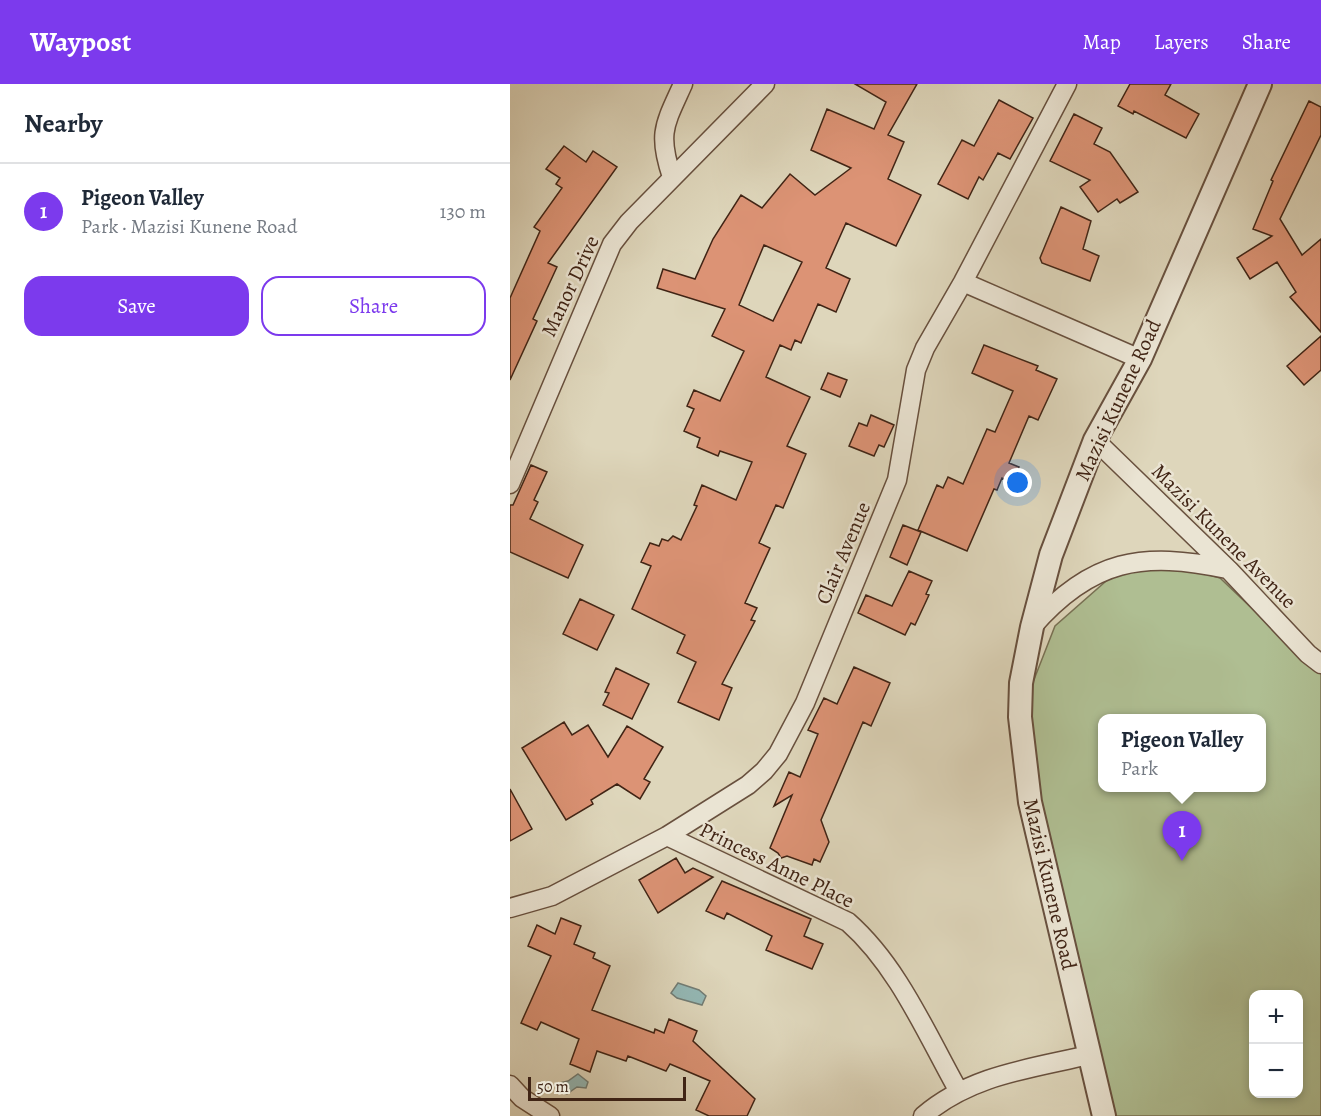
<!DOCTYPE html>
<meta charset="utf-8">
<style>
:root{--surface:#fff;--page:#f6f6f7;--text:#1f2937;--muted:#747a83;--line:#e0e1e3;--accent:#7c3aed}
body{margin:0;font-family:Alegreya,serif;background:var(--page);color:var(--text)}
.controls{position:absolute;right:18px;bottom:18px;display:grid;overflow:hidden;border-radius:12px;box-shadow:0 3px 9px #0003}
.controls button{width:54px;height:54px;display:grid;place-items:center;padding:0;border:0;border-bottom:2px solid var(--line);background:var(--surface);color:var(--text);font:30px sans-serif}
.scale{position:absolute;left:18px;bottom:15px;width:158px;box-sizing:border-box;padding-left:6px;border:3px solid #402415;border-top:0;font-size:16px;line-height:21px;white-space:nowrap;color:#402415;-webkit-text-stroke:4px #eae4d3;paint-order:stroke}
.you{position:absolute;left:508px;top:399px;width:21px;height:21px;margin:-15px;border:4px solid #fff;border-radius:50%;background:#1a73e8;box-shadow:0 0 0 9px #1a73e833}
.badge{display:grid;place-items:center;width:39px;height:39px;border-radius:50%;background:var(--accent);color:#fff;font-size:20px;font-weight:700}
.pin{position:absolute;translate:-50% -50px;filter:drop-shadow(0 2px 3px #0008)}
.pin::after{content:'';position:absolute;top:32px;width:21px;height:18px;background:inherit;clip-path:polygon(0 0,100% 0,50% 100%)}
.popup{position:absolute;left:588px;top:630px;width:168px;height:78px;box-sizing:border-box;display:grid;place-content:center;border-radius:12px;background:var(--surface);filter:drop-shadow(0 2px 4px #0005);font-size:20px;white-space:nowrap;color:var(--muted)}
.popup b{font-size:22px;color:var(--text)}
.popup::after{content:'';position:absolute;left:50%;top:100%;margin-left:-12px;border:12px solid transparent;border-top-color:var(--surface)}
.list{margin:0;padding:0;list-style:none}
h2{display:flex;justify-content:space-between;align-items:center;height:78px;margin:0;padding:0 24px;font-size:26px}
h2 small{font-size:20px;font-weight:400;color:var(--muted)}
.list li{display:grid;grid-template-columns:39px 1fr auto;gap:18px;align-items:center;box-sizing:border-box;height:96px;padding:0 24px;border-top:2px solid var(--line)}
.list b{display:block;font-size:22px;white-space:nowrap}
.list p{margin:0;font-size:20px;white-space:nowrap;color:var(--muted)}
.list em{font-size:20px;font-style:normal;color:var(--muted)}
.actions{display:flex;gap:12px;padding:18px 24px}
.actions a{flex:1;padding:14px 0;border:2px solid var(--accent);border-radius:18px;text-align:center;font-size:21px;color:var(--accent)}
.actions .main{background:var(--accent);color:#fff}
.map{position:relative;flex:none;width:811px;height:1032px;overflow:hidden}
header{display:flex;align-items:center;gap:36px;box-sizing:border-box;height:84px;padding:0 30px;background:var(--accent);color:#fff}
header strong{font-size:28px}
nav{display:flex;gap:33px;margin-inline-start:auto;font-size:21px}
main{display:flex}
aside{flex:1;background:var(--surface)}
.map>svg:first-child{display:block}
.green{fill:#afbe92;stroke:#787154;stroke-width:1.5;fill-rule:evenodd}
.water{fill:#94b8b5;stroke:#727d75;stroke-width:1.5}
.building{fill:#dc9375;stroke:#402415;stroke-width:1.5;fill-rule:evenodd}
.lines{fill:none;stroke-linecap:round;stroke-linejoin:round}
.minor-casing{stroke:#68503e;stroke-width:21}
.tertiary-casing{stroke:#68503e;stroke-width:26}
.minor{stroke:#eae4d3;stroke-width:18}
.tertiary{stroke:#eae4d3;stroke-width:22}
.labels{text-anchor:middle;stroke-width:5;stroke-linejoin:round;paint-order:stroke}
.street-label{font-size:21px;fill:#402415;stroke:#eae4d3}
</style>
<header>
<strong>Waypost</strong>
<nav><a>Map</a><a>Layers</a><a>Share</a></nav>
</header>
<main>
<aside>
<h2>Nearby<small></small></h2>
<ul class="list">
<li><span class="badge">1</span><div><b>Pigeon Valley</b><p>Park · Mazisi Kunene Road</p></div><em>130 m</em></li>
</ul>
<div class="actions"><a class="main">Save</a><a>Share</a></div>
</aside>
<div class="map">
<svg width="811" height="1032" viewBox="0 0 811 1032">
<rect width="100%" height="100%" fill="#ded6bb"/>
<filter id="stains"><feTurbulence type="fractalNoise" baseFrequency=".00333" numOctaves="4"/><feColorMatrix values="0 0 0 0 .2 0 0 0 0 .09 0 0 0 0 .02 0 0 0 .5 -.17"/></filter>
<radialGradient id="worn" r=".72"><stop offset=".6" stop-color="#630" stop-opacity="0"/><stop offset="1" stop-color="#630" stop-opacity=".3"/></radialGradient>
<path class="green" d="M658,479L710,494L811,590V1032H590L505,644L545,542L603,491ZM592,634H752V704H592ZM744,910H788V1010H744Z"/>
<path class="water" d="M168,899L189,906L196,912L192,921L167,914L161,909Z
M68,990L78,998L76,1004L67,1003L57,1010L47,1006L45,1000L58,997Z"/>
<path class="building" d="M345,0H407L378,51L394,58L378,95L411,111L386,162L336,139L316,184L340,195L326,228L308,220L291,259L285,256L281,266L270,261L256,293L300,313L277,362L296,370L273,424L266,421L249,459L260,464L235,519L247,524L241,536L245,537L212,600L222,604L209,636L168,618L186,578L167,569L175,551L122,525L141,482L131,478L140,459L149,462L152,455L158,457L163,452L171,456L187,422L184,421L192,401L226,416L242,378L210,367L208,372L187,363L190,354L174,347L184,325L177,322L184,306L210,317L234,267L202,252L215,225L147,204L153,185L185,195L203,155L231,111L252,124L280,90L305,111L341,84L301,66L317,25L364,45L376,18ZM254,161L292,178L263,237L229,221Z
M620,0H661L655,11L689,30L676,54L624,27L623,30L608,22Z
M489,16L523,34L500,75L488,69L473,96L469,93L458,115L428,100L452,56L464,62Z
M799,17L811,23V51L770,135L792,171L811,155V248L780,213L786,208L767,178L740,195L727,174L762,152L743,145L763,97L761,96Z
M564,30L592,44L584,60L600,68L628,108L610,119L607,115L588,128L570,103L580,96L540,77Z
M54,62L76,78L83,67L107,83L38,179L47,183L23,235L27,237L0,296V214L30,147L24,143L52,104L46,100L50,94L36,85Z
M551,123L581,137L573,165L589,172L580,197L532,179L530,174Z
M811,252V286L794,301L777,282Z
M474,261L528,282L526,286L547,295L528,336L519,332L499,379L509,383L502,399L492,394L487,406L484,405L457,467L408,446L427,401L433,404L438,393L453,400L477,345L485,348L503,307L462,289Z
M318,289L337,296L330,313L311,305Z
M361,331L384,341L374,363L369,361L364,372L339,362L349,339L357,342Z
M21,381L37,388L24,416L28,418L20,435L73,461L58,494L0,468V421H3Z
M393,441L411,448L397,481L380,473Z
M399,487L422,497L416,510L419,511L405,541L401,539L395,551L348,529L356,511L382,522Z
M70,515L104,531L87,566L53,550Z
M344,583L380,599L361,642L353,638L311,736L319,758L310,778L304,775L302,781L277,772L271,774L268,769L260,764L282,711L264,722L279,688L290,693L308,650L298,646L314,614L327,620Z
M106,584L139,600L122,635L93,621L99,609L95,608Z
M54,638L62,651L78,641L98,673L117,642L153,663L134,695L140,698L130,715L107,700L81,716L83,720L56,736L12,664Z
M0,705L22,745L0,757Z
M166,774L175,789L183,784L203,793L148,829L129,796Z
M212,797L301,835L294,852L313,860L302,885L256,866L262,852L217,829L214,835L196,827Z
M51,834L71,842L64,860L85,869L83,874L100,882L82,926L144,949L145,945L154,949L159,935L187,947L183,957L245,1015L237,1032H199L186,1026L200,997L160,980L156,987L118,972L116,977L87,967L80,988L60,980L69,955L31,938L27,946L11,939L41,872L18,862L27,841L45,850Z"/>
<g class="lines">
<g class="minor-casing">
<path id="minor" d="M162,93C147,49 155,40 173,0
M453,198L630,275
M585,356L719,486L798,570L811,580
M0,400L102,160L119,138L255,0
M522,543C581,475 633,467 717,485
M157,752L338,838C388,882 416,949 448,1006
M0,824L42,812L157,752L238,701L254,687L268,670L295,619L387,396L406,286L415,264L453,198L557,0
M0,1001L12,1014L40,1032
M413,1032C461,991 519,985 579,971"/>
</g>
<g class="tertiary-casing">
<path id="tertiary" d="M594,1032L520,718L510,633L511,599L522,543L541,471L585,356L630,275L750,0"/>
</g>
<use href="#minor" class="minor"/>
<use href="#tertiary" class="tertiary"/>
</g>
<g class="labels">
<g class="street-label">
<text transform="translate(60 202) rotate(-65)" y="7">Manor Drive</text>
<text transform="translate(608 316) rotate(-65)" y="7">Mazisi Kunene Road</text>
<text transform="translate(714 452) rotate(45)" y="7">Mazisi Kunene Avenue</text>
<text transform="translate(333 469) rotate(-67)" y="7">Clair Avenue</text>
<text transform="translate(267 781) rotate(26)" y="7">Princess Anne Place</text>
<text transform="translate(540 800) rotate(77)" y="7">Mazisi Kunene Road</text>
</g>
</g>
<rect width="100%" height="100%" filter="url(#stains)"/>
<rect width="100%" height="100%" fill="url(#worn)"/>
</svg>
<div class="controls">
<button>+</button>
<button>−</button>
</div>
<div class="scale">50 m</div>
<div class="you"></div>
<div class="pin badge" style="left:672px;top:777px">1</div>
<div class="popup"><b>Pigeon Valley</b>Park</div>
</div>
</main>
